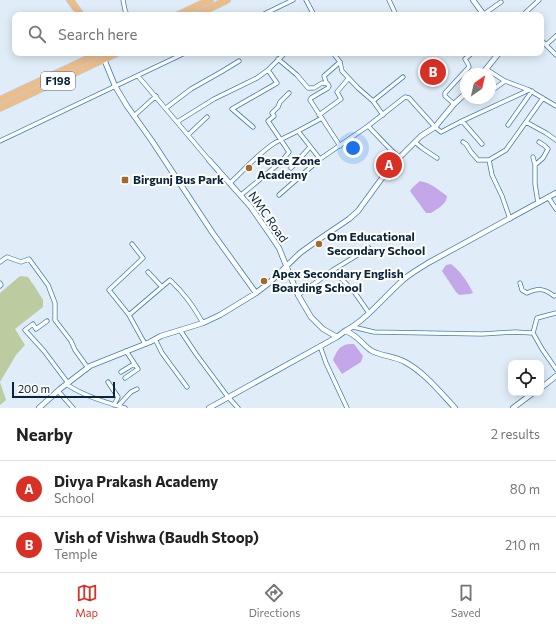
<!DOCTYPE html>
<style>
:root{--surface:#fff;--page:#f2f2f2;--text:#222;--muted:#767676;--line:#e0e0e0;--accent:#d93025}
body{margin:0;font-family:Commissioner,sans-serif;background:var(--page);color:var(--text)}
.controls{position:absolute;right:12px;bottom:12px;display:grid;overflow:hidden;border-radius:8px;box-shadow:0 2px 10px #0003}
.controls button{width:36px;height:36px;display:grid;place-items:center;padding:0;border:0;border-bottom:1px solid var(--line);background:var(--surface);color:var(--text);font:20px sans-serif}
.compass{position:absolute;left:460px;top:68px;width:36px;height:36px;border-radius:50%;background:var(--surface);box-shadow:0 2px 10px #0003;rotate:34deg}
.scale{position:absolute;left:12px;bottom:10px;width:103px;box-sizing:border-box;padding-left:4px;border:2px solid #0a253a;border-top:0;font-size:11px;line-height:14px;white-space:nowrap;color:#0a253a;-webkit-text-stroke:3px #fff;paint-order:stroke}
.you{position:absolute;left:353px;top:148px;width:14px;height:14px;margin:-10px;border:3px solid #fff;border-radius:50%;background:#1a73e8;box-shadow:0 0 0 6px #1a73e833}
.badge{display:grid;place-items:center;width:26px;height:26px;border-radius:50%;background:var(--accent);color:#fff;font-size:13px;font-weight:700}
.pin{position:absolute;translate:-50% -50%;border:2px solid #fff;box-shadow:0 1px 4px #0006}
.list{margin:0;padding:0;list-style:none}
h2{display:flex;justify-content:space-between;align-items:center;height:52px;margin:0;padding:0 16px;font-size:17px}
h2 small{font-size:13px;font-weight:400;color:var(--muted)}
.list li{display:grid;grid-template-columns:26px 1fr auto;gap:12px;align-items:center;box-sizing:border-box;height:56px;padding:0 16px;border-top:1px solid var(--line)}
.list b{display:block;font-size:15px;white-space:nowrap}
.list p{margin:0;font-size:13px;white-space:nowrap;color:var(--muted)}
.list em{font-size:13px;font-style:normal;color:var(--muted)}
.icon{flex:none;width:22px;height:22px;fill:none;stroke:currentColor;stroke-width:2;stroke-linecap:round;stroke-linejoin:round}
.map{position:relative;flex:none;width:556px;height:408px;overflow:hidden}
.search{position:absolute;background:var(--surface);box-shadow:0 2px 10px #0003;left:12px;right:12px;top:12px;height:44px;display:flex;align-items:center;gap:10px;box-sizing:border-box;padding:0 14px;border-radius:8px;color:var(--muted);font-size:15px}
.sheet{height:164px;background:var(--surface)}
nav{display:flex;justify-content:space-around;align-items:center;box-sizing:border-box;height:56px;border-top:1px solid var(--line);background:var(--surface);font-size:11px;color:var(--muted)}
nav a{display:grid;justify-items:center;gap:2px}
nav .on{color:var(--accent)}
.map>svg:first-child{display:block}
.green{fill:#bccca0}
.water{fill:#c4a7e9}
.lines{fill:none;stroke-linecap:round;stroke-linejoin:round}
.minor-casing{stroke:#3f7fb1;stroke-width:5}
.tertiary-casing{stroke:#3f7fb1;stroke-width:6}
.primary-casing{stroke:#c4cbd0;stroke-width:8}
.minor{stroke:#fff;stroke-width:3.5}
.tertiary{stroke:#fff;stroke-width:4.5}
.primary{stroke:#edbc87;stroke-width:6}
.poi-dot{fill:#a46a2a;stroke:#fff;stroke-width:1.5}
.labels{text-anchor:middle;stroke-width:4;stroke-linejoin:round;paint-order:stroke}
.shield{fill:#fff;stroke:#546675;stroke-width:1}
.shield-label{font-size:11px;font-weight:bold;fill:#0a253a}
.poi-label{font-size:12px;font-weight:bold;fill:#0a253a;stroke:#fff;text-anchor:start}
.street-label{font-size:12px;fill:#0a253a;stroke:#fff}
</style>
<div class="map">
<svg width="556" height="408" viewBox="0 0 556 408">
<rect width="100%" height="100%" fill="#e0edf8"/>
<path class="green" d="M20,276L28,277L35,287L43,300V307L15,329L25,345L16,355L0,382L6,400L0,405V293Z"/>
<path class="water" d="M420,181C431,183 439,190 447,196C447,204 437,209 431,213H426L410,191L413,187Z
M451,264C460,271 468,282 473,293L469,294L459,295L456,292L442,271L446,265Z
M350,344H354L363,356L361,362L342,374L333,360C337,351 339,345 350,344Z"/>
<g class="lines">
<g class="minor-casing">
<path id="minor" d="M123,0L125,10L127,15
M306,0L314,15
M389,0L396,15
M484,14L501,2
M262,15L293,0
M523,15L539,0
M541,40L556,55
M546,45L556,36
M333,53L340,62L342,71L358,88L373,101L383,115
M278,59L297,75L308,88H314L322,83L328,84
M486,69L505,81L529,90L556,106
M138,76L209,160
M490,92L505,81
M373,101L403,77
M454,104L445,96V93L469,67L468,64L465,59L472,53
M166,108L191,89L221,72L239,61
M319,115L341,99L337,92L348,79
M134,116L156,96
M462,121L482,144
M177,122L214,99L257,78L268,70L285,53
M526,122L546,133L556,140
M508,125L532,91
M368,126C379,137 388,148 400,158
M253,127L232,109C247,100 262,92 277,83L268,70
M298,131L322,118
M188,135L207,117
M0,141L185,53
M415,142L422,148L437,158
M463,142L466,144L471,152L478,160H489
M340,146L310,100L311,98L328,88L329,86L326,82L324,76L340,62
M533,157L535,165V184L538,203
M535,165L543,158L548,149L545,146L539,142
M291,168L310,147
M230,183C244,170 257,155 273,144C281,139 290,135 298,131L320,159L368,126L405,97L409,98L435,127L441,132L462,121L529,90
M241,195L281,162L289,152L268,121L274,116L272,113L278,107L280,102L289,93
M279,195L320,159
M548,197L556,209
M510,219L502,196L492,175L489,160L506,150L543,98
M132,244L143,258L109,290L129,315L145,344
M0,262L7,257L21,262L29,259L48,285L55,303V320L71,341L75,350L88,368
M333,270L369,248
M148,272L162,287
M0,283L1,285L0,286
M520,283L522,290L527,293C538,288 544,288 554,296L556,295
M298,295L315,283L333,270L355,293L369,313
M129,315L170,280C185,294 193,306 203,323
M47,321L36,329L33,324L25,330L44,351L68,383
M353,327L374,332L482,334L515,332L533,333L542,349L556,369
M180,330L196,354L228,397L238,408
M533,333L537,318L556,313
M155,339L162,353L187,387
M320,346L326,363L347,408
M121,372L134,364
M125,378L138,369L126,351
M108,382L118,397L114,405
M66,384C84,396 105,402 125,408
M58,391L73,408
M118,406L131,392L137,389"/>
</g>
<g class="tertiary-casing">
<path id="tertiary" d="M473,0L484,15
M104,59L115,86L127,106L152,141L212,232L256,293
M482,74L499,53
M209,160L250,206L271,236L279,248L298,295L311,317L323,329L337,337L345,331C348,332 351,333 353,335C360,339 365,347 372,351C381,356 394,356 405,362C424,372 440,392 455,408
M345,331C365,321 385,296 402,281C409,274 419,269 428,263L556,193
M541,388L556,376
M39,408L60,389L90,366L150,342L161,336L203,323L220,315L256,293L269,283L300,253L318,240L349,219L358,211L385,174L397,160L421,136L435,127L454,104L466,93
M209,408L337,337
M513,408L533,393"/>
</g>
<g class="primary-casing">
<path id="primary" d="M70,0L81,15
M178,15L210,0
M196,15L227,0
M0,100L100,53
M0,108L117,53"/>
</g>
<use href="#minor" class="minor"/>
<use href="#tertiary" class="tertiary"/>
<use href="#primary" class="primary"/>
</g>
<g class="poi-dot">
<circle cx="249" cy="168" r="4"/>
<rect x="121" y="176" width="8" height="8" rx="2"/>
<circle cx="319" cy="244" r="4"/>
<circle cx="264" cy="281" r="4"/>
</g>
<g class="labels">
<rect class="shield" x="41" y="72" width="34" height="18" rx="3"/>
<g class="shield-label">
<text x="58" y="85">F198</text>
</g>
<g class="poi-label">
<text x="257" y="165">Peace Zone<tspan x="257" dy="14">Academy</tspan></text>
<text x="133" y="184">Birgunj Bus Park</text>
<text x="327" y="241">Om Educational<tspan x="327" dy="14">Secondary School</tspan></text>
<text x="272" y="278">Apex Secondary English<tspan x="272" dy="14">Boarding School</tspan></text>
</g>
<g class="street-label">
<text transform="translate(268 217) rotate(55)" y="4">NMC Road</text>
</g>
</g>
</svg>
<div class="controls">
<button><svg class="icon" aria-label="locate" viewBox="0 0 24 24"><circle cx="12" cy="12" r="6"/><path d="M12 2v4M12 18v4M2 12h4M18 12h4"/></svg></button>
</div>
<svg class="compass" viewBox="-18 -18 36 36"><path d="M0-13l5 13h-10z" fill="#e53935"/><path d="M0 13l5-13h-10z" fill="#767676"/></svg>
<div class="scale">200 m</div>
<div class="you"></div>
<div class="pin badge" style="left:389px;top:165px">A</div>
<div class="pin badge" style="left:433px;top:72px">B</div>
<div class="search"><svg class="icon" aria-label="search" viewBox="0 0 24 24"><circle cx="10" cy="10" r="6"/><path d="M15 15l6 6"/></svg>Search here</div>
</div>
<section class="sheet">
<h2>Nearby<small>2 results</small></h2>
<ul class="list">
<li><span class="badge">A</span><div><b>Divya Prakash Academy</b><p>School</p></div><em>80 m</em></li>
<li><span class="badge">B</span><div><b>Vish of Vishwa (Baudh Stoop)</b><p>Temple</p></div><em>210 m</em></li>
</ul>
</section>
<nav>
<a class="on"><svg class="icon" aria-label="map" viewBox="0 0 24 24"><path d="M3 6l6-2 6 2 6-2v14l-6 2-6-2-6 2zM9 4v14M15 6v14"/></svg>Map</a>
<a><svg class="icon" aria-label="directions" viewBox="0 0 24 24"><path d="M12 3l9 9-9 9-9-9zM9 14v-3h6M13 9l2 2-2 2"/></svg>Directions</a>
<a><svg class="icon" aria-label="saved" viewBox="0 0 24 24"><path d="M7 4h10v16l-5-4-5 4z"/></svg>Saved</a>
</nav>
